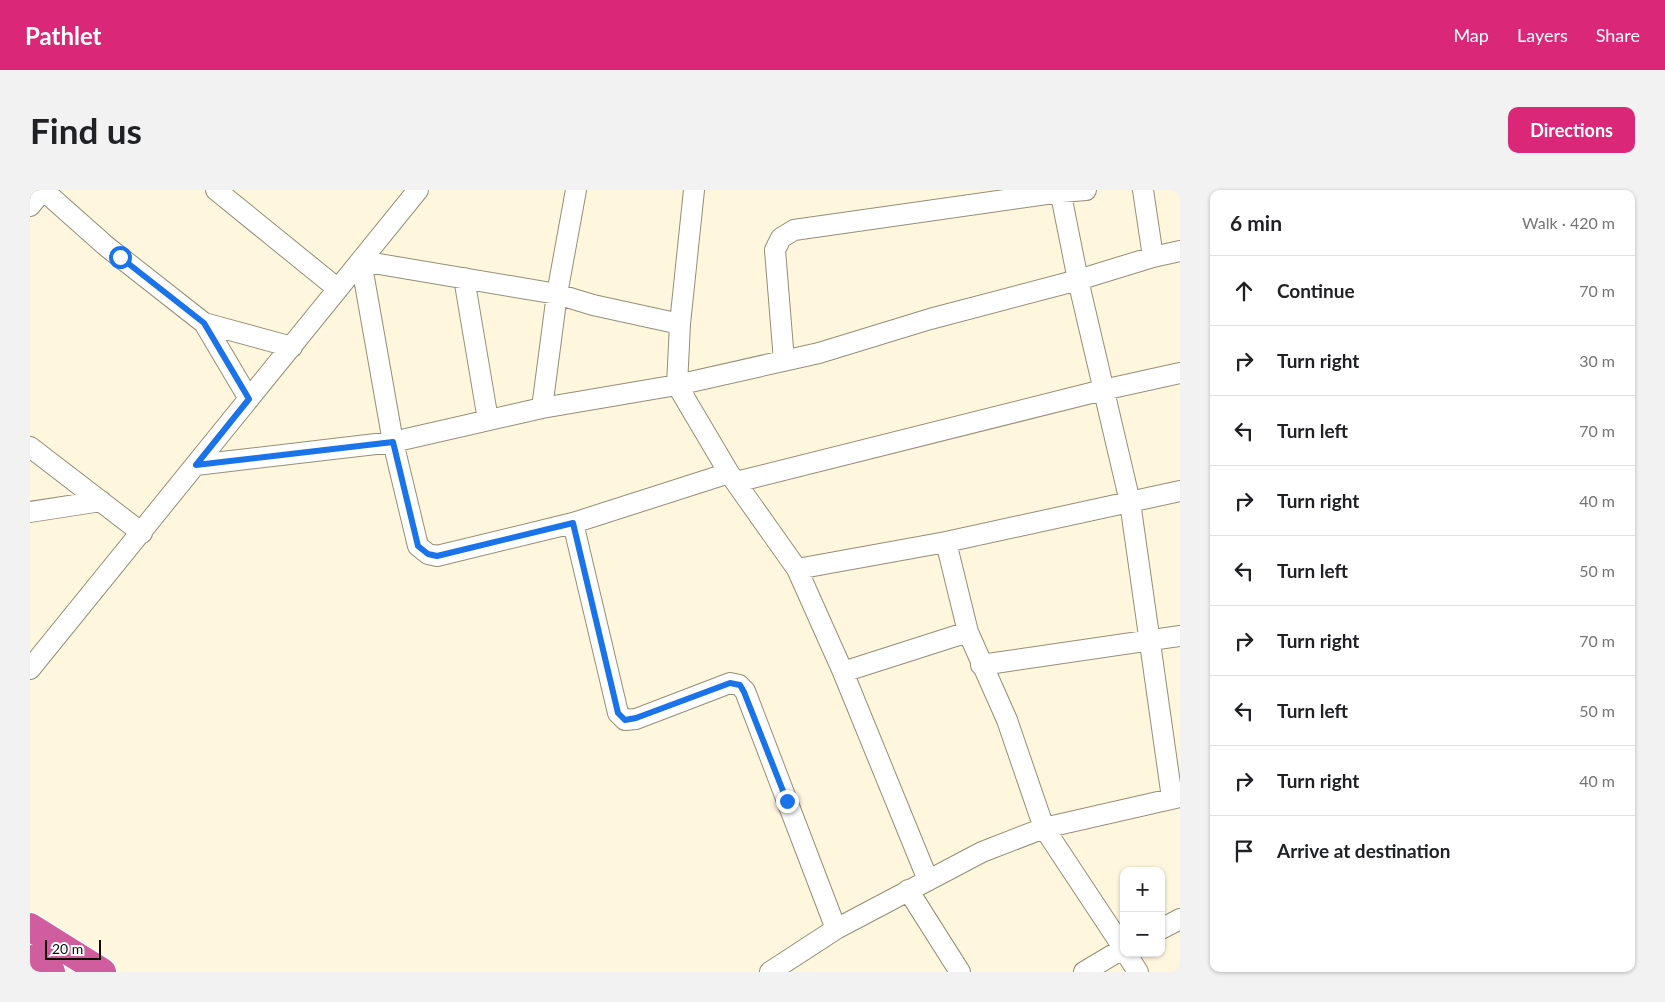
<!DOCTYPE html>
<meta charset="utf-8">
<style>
:root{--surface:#fff;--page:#f2f2f2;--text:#202124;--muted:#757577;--line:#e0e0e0;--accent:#db2777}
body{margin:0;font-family:Lato,sans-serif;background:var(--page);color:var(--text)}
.controls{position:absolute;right:15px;bottom:15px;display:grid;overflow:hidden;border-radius:10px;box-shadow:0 1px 4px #0004}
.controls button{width:45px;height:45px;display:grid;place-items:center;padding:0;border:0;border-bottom:1px solid var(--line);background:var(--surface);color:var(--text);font:25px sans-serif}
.scale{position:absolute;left:15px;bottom:12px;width:56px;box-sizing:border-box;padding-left:5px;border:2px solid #0f0c05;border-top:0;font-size:14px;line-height:18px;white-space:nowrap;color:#0f0c05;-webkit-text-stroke:4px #fff;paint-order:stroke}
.stop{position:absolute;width:15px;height:15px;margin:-11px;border:4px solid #1a73e8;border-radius:50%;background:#fff}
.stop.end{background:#1a73e8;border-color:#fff;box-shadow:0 1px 5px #0008}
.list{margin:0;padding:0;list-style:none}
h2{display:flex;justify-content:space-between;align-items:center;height:65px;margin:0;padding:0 20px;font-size:21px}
h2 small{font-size:16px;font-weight:400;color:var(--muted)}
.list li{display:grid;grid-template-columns:32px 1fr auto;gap:15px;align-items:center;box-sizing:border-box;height:70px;padding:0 20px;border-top:1px solid var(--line)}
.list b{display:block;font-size:19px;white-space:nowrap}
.list em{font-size:16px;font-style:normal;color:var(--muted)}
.icon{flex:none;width:28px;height:28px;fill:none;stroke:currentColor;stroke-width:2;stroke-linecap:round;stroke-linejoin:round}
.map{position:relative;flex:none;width:1150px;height:782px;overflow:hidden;border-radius:10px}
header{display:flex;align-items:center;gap:30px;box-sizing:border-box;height:70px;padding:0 25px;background:var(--accent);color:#fff}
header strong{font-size:24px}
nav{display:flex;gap:28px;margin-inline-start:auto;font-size:18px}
.intro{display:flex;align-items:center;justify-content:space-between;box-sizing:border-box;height:120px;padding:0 30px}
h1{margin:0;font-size:35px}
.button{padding:12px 22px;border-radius:10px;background:var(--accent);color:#fff;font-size:18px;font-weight:700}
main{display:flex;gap:30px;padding:0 30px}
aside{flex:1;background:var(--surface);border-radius:10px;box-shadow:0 1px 4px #0004}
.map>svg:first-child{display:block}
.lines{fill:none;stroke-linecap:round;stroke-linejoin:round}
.minor-casing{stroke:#958e77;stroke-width:22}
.highway-casing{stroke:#fff;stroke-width:30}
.minor{stroke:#fff;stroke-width:20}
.highway{stroke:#d05e9e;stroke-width:28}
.route{stroke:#1a73e8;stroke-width:6}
</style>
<header>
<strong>Pathlet</strong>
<nav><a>Map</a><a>Layers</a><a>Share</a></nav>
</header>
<div class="intro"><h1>Find us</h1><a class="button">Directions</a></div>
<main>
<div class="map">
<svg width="1150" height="782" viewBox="0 0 1150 782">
<rect width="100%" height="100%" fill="#fff6de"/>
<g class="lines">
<g class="minor-casing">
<path id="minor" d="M13,0L76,56L174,133L219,209
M186,0L308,99
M664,0L650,134L647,195L699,283L767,379L813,482L898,690
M1030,0L1048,90L1100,312L1142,608
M1113,0L1123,67
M0,16L13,0
M434,88L458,230
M174,133L262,157
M650,134L563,115L527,104L331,71L363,252L388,356L398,364L407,366L543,333L699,283
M754,171L745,60L751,48L764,40L1031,2L1056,0
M512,218L527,104L546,0
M0,257L112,343
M166,275L363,252L512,218L647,195L789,163L900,129L1048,90L1123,67L1150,61
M706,292L1073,200L1150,183
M0,322L71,311
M543,333L588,523L595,530L606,529L700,493L709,495L715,501L806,739
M916,352L938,442L977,530L1014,638L1094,759
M767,379L916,352L1150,301
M951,475L1150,446
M0,479L388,0
M813,482L938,442
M878,700L930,782
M1131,739L1150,729
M1096,763L1108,782
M740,782L806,739L952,662L1014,638L1150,607
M1054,782L1094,758"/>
</g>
<g class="highway-casing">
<path id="highway" d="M0,737L72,782
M0,769L21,782"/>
</g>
<use href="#minor" class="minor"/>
<use href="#highway" class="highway"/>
</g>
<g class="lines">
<path class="route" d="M90,67L174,133L219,209L166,275L363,252L388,356L398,364L407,366L543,333L588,523L595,530L606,528L700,493L710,495L714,502L757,611"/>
</g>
</svg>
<div class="controls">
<button>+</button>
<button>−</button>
</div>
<div class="scale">20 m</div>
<div class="stop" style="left:90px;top:67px"></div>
<div class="stop end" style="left:757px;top:611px"></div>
</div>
<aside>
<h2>6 min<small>Walk · 420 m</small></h2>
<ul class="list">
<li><svg class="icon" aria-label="ahead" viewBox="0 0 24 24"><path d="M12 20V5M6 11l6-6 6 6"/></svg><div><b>Continue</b></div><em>70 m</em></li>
<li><svg class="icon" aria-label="right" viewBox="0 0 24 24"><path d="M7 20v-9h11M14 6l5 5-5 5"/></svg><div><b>Turn right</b></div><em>30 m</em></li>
<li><svg class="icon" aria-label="left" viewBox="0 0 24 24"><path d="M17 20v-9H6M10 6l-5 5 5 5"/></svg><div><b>Turn left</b></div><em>70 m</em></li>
<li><svg class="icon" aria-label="right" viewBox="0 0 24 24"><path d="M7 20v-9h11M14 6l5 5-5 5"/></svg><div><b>Turn right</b></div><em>40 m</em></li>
<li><svg class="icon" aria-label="left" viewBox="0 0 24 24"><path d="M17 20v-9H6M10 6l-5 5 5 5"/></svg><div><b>Turn left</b></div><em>50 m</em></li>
<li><svg class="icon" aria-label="right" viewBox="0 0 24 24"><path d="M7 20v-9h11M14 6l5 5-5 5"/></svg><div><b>Turn right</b></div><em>70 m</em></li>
<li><svg class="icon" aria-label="left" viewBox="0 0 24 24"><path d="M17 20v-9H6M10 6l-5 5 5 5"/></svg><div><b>Turn left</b></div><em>50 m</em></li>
<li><svg class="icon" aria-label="right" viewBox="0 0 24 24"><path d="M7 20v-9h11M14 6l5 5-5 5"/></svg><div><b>Turn right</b></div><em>40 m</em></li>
<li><svg class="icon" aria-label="arrive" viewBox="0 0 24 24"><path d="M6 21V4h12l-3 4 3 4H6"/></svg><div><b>Arrive at destination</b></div></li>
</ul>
</aside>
</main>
